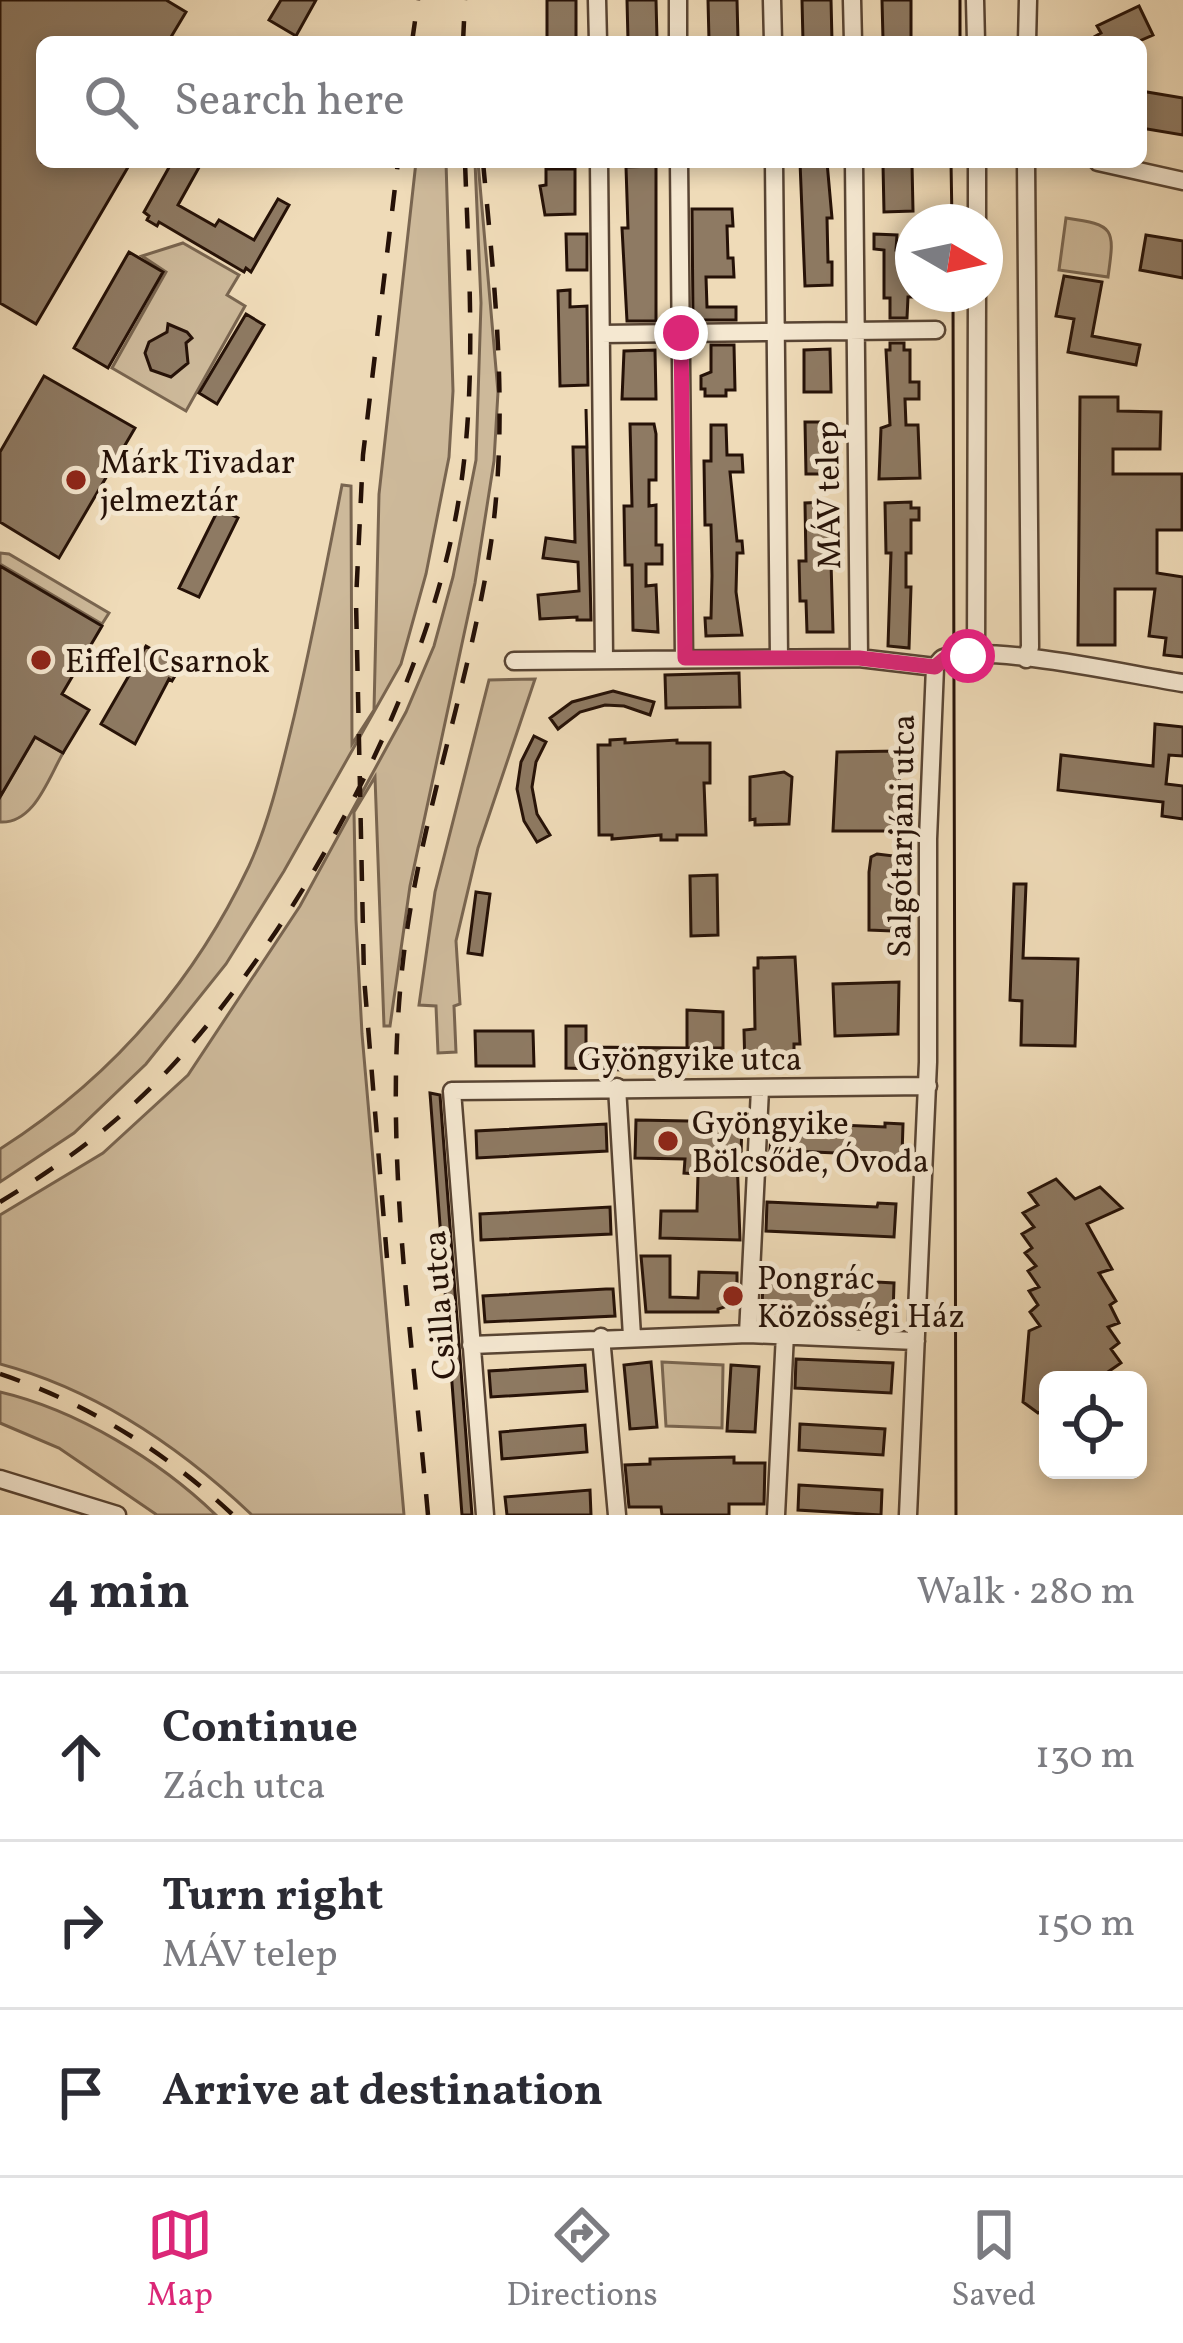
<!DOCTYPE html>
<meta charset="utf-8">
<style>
:root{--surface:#fff;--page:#f7f7f7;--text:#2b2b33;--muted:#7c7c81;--line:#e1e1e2;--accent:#db2777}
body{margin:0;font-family:Vollkorn,serif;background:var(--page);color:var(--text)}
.controls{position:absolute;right:36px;bottom:36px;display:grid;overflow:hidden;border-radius:18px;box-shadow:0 6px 18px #0003}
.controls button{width:108px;height:108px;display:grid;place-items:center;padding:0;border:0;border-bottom:3px solid var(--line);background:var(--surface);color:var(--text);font:60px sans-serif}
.compass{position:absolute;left:895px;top:204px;width:108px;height:108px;border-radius:50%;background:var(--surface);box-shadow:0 6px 18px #0003;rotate:99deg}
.stop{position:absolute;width:36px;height:36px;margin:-27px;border:9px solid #db2777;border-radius:50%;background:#fff}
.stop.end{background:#db2777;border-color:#fff;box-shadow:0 3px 12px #0008}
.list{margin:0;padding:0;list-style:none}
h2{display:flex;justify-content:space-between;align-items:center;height:156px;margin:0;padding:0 48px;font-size:51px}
h2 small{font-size:39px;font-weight:400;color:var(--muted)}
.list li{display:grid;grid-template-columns:78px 1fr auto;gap:36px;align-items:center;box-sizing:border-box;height:168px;padding:0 48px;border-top:3px solid var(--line)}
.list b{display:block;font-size:45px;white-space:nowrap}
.list p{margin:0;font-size:39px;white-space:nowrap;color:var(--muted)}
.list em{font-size:39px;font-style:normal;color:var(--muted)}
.icon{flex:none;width:66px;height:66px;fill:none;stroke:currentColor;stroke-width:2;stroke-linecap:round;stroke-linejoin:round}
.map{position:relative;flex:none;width:1183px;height:1515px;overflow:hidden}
.search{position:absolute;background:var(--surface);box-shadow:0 6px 18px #0003;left:36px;right:36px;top:36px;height:132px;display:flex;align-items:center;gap:30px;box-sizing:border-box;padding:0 42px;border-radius:18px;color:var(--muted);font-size:45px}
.sheet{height:660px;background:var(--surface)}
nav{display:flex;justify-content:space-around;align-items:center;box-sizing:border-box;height:168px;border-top:3px solid var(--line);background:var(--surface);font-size:33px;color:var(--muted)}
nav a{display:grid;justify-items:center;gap:6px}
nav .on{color:var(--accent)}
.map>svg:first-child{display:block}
.green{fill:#cdb99a;stroke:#796550;stroke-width:3}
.building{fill:#8e7a63;stroke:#251107;stroke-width:3}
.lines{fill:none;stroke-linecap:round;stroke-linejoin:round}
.minor-casing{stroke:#584433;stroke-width:21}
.minor{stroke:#f5e8d1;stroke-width:16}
.tram{stroke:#251107;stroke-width:3}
.rail{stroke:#251107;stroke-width:4.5;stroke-dasharray:21 21;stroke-linecap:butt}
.route{stroke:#db2777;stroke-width:15}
.poi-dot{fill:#8f2418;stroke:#f5e8d1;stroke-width:4.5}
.labels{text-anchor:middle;stroke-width:10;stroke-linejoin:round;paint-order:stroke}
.poi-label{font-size:33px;fill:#251107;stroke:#f5e8d1;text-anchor:start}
.street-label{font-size:33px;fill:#251107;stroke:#f5e8d1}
</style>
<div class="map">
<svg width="1183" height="1515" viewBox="0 0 1183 1515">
<rect width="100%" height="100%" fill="#efdbb8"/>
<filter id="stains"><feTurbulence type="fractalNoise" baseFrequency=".00167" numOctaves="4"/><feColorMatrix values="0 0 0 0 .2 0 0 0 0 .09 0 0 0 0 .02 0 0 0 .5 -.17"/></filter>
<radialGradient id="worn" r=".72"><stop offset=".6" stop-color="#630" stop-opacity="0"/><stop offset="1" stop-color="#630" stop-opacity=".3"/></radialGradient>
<path class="green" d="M416,162H446L453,391L449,457L426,574L401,664L284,871L226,964L146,1064L74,1133L0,1182V1149C110,1079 193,984 249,866C270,820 282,766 294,717C312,640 327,563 342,485L351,486L352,744L374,710L379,494Z
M475,162H478L498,392L494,461L475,583L410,886L390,1026H384L375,777L354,812L356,920L362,1034L404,1515H252C180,1447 97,1390 0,1364V1215L103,1153L188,1075L300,906L406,712L434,646L453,577L476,460L481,303Z
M1066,218C1115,225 1115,228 1108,277L1059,270Z
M183,243L239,275L227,295L245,306L186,411L112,368L166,272L142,256Z
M0,553L9,554L109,613L102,624L0,564Z
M535,679L478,848L456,941L460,1004L454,1006L456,1052L438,1053L436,1006L419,1005L435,892L489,680Z
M35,737L63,753C48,779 34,824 0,822V797Z
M662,1362L723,1365L722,1428L666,1426Z
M0,1392C77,1410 159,1460 216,1515H157L59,1448L0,1423Z"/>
<path class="building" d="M0,0H166L186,12L168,42H42V162H131L36,324L0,303Z
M281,0H316L296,36L269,20Z
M547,0H576V40H547Z
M627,0H656L657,39L628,40Z
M708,0H737L738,40H709Z
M802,0H831L832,41H803Z
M882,0H911V38L883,39Z
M1139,6L1153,35L1137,42H1085L1101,33L1097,26Z
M1141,91L1183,98V135L1141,128Z
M172,162H202L178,205L215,226L219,220L254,240L278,199L289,205L251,272L246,268L244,272L159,222L157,226L147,220L149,216L144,212Z
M800,162H827L832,218H827L828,262H832V285L805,286Z
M912,164L913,211L884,212L883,165Z
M656,166V321H627L622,228H628L626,167Z
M546,169H575V214L545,215L540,186L546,185Z
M692,209H732L733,226H727L728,258H733L734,277H706L707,307H736V320H693Z
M566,234H587V270H567Z
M874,234L897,235L896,250H912L913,297H908L907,318H890V298H884V250L874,249Z
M1146,235L1183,241V278L1140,270Z
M129,252L163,272L108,368L74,348Z
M1064,276L1102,282L1092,336L1140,345L1136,365L1068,352L1074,319L1056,316Z
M570,290V307L587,306L588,385L560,386L558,291Z
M246,314L264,325L217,404L199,393Z
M168,324L187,332L192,338L186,343L188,363L171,377L151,370L145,353L149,342L167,332Z
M890,343H904V350H910V382H919V399H905L906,425H918L920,478L879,479L881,428L890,425L886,350H890Z
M711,345H734L735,390H726V396H705V389H701V376L711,372Z
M830,349L831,392H804V350Z
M655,350L656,399H622L624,351Z
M44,376L135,428L59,558L0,522V452Z
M1080,397H1118V411L1161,412L1160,449H1113V474H1182V530H1157V573L1183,577V657L1164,655L1166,638L1149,636L1155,589H1115V645H1078Z
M586,409L591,620H577V617L540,619L538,595L579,591L578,562L543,558L546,538L575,542L573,447H587Z
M805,422H831L832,458H839V470H832V474H806Z
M630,424H654L656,434V480H649V506L656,505V545H662V564H646V586L656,585L658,632L633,630L632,565H625L624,506H632Z
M711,425H726L727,455H742L743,472H730L737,541H742L743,553H737L736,592L742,635L706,636L705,618H711L712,576L711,525H705L704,461H711Z
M828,502L838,508V521L831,522V550H835V562H831L833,632H807L806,601H800L799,561H806L805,503Z
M911,502V508H919V520H911V553H906V587H911L909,648L888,646L891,553H886L885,503Z
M219,508L238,518L199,597L179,588Z
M0,566L102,626L62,694L89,710L63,753L35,737L0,797Z
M146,646L181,666L172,681L169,679L135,744L101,724Z
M739,673L740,707L666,708L665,675Z
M613,691L654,702L650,715L624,706L605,705L580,712L558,729L550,718L572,702Z
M1155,724L1183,727V756L1169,755L1166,784L1183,786V819L1162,816L1163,802L1058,790L1061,755L1153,766Z
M534,736L546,742L536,762L532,787L537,814L550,835L537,842L524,821L517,789L521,762Z
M625,739V743L677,740V743H710V783H704L706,835H677V840H661V835L612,839V835H599L598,745H610V740Z
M899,751L900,831H833L837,752Z
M784,772L792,777L789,824L755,825V819L750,820V777Z
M877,854L902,857V927H892V931L869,930V872L871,857Z
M717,875L718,935L691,936L690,876Z
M1014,884H1026L1023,958L1078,959L1075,1046L1021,1045L1022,1001L1010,1000Z
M476,892L490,894L482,955L468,953Z
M795,957L800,1044H794V1068L745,1069L744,1030L755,1029L754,968H758V958Z
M899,982L898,1034L835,1036L833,984Z
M687,1010L723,1012V1048H687Z
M566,1026H586V1047L684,1048V1072L566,1068Z
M475,1031H533L534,1066H476Z
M430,1093L440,1095L472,1515H462Z
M636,1120L742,1122L741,1156H737L740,1240L660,1238L661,1211H697L698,1174L684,1173L685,1159L635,1158Z
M772,1122L885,1127V1123L903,1124L902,1156L770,1150Z
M606,1124L607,1151L477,1158L476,1131Z
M1056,1179L1075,1199L1100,1187L1122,1208L1087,1224L1112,1269L1099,1273L1116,1301L1110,1305L1119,1323L1108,1327L1119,1343L1111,1349L1121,1363L1105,1374L1109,1380H1048V1408L1038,1413L1023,1402L1029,1331L1040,1326L1030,1312L1038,1305L1029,1291L1039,1287L1028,1271L1036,1266L1025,1253L1032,1248L1022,1234L1034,1227L1023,1213L1038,1205L1029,1193Z
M767,1202L877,1207L878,1203L896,1204L894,1237L766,1231Z
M610,1207L611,1234L481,1240L480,1214Z
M641,1256H670V1297L698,1298L699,1272L737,1273V1303L718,1309V1312H646Z
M763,1281L876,1286L877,1282L894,1283L893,1315L762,1309Z
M606,1289H613L615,1316L485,1322L483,1296Z
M796,1359L893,1363L891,1393L795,1388Z
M651,1362L657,1427L630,1429L624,1365Z
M585,1365L587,1391L491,1397L489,1371Z
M731,1365L759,1367L755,1432L727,1431Z
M800,1424L885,1429L883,1455L799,1450Z
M585,1425L587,1452L502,1459L500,1432Z
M734,1457V1463H765L764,1504H729V1515H662L661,1507H629L625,1465L650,1464V1459Z
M799,1485L882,1490L881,1515L798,1510Z
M590,1490L591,1515H507L505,1497Z"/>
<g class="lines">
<g class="minor-casing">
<path id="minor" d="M597,0L598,42
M678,0V42
M772,0L773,42
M852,0L853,42
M975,0L976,42
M1027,42L1028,0
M599,162L604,659
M679,162L684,658
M774,162L779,658
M854,162L859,658
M1026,162L1030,647L1026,659
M1098,162L1183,181
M977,222V162
M601,334L936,330
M976,656L977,294
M514,661L859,658L935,667
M617,1087L632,1336
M748,1334L760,1089
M601,1337L617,1515
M471,1345L748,1334L916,1341
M0,1479L117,1515
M485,1515L452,1091L928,1086
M776,1515L785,1334
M908,1515L928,1062V839L935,667C941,660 940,658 950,656C1003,646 1125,674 1183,683"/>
</g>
<use href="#minor" class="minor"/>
<path class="tram" d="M960,0V42
M951,162L952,222
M953,294L956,1515"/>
<path class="rail" d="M412,42L418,0
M463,42L465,0
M0,1202C63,1164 121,1121 171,1067C301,926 429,688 459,498C477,386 469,274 465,162
M387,1258L364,977L356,600L363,455L398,162
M0,1374C87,1403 166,1452 233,1515
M428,1515C412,1332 382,1145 403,961C419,820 470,684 491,543C509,415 495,290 483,162"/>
</g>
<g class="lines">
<path class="route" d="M681,333L685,658H859L935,667L948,656H968"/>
</g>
<g class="poi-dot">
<circle cx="76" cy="480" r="12"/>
<circle cx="41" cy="660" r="12"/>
<circle cx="668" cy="1141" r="12"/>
<circle cx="733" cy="1296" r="12"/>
</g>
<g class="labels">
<g class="poi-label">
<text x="100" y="473">Márk Tivadar<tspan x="100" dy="38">jelmeztár</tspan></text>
<text x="65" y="672">Eiffel Csarnok</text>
<text x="692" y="1134">Gyöngyike<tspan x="692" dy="38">Bölcsőde, Óvoda</tspan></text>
<text x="757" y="1289">Pongrác<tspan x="757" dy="38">Közösségi Ház</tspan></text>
</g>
<g class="street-label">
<text transform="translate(827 495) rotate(-91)" y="12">MÁV telep</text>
<text transform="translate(900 836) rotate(-89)" y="12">Salgótarjáni utca</text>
<text x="690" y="1070">Gyöngyike utca</text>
<text transform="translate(438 1305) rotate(-94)" y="12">Csilla utca</text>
</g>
</g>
<rect width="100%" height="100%" filter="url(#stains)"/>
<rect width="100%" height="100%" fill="url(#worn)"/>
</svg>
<div class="controls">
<button><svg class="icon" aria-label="locate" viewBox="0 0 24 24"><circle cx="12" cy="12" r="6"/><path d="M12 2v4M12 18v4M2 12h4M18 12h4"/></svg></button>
</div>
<svg class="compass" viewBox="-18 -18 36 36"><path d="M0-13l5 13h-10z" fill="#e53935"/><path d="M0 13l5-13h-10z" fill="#7c7c81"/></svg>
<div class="stop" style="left:968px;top:656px"></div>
<div class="stop end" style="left:681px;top:333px"></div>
<div class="search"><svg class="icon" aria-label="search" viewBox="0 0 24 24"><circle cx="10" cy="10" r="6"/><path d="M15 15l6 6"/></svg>Search here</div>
</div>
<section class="sheet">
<h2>4 min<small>Walk · 280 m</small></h2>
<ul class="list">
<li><svg class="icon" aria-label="ahead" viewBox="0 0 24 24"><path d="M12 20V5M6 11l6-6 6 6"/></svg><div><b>Continue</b><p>Zách utca</p></div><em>130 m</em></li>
<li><svg class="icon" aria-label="right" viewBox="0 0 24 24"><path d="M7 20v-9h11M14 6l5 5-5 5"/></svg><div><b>Turn right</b><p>MÁV telep</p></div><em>150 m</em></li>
<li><svg class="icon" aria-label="arrive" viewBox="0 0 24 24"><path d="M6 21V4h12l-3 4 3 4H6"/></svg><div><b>Arrive at destination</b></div></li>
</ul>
</section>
<nav>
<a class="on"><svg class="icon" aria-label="map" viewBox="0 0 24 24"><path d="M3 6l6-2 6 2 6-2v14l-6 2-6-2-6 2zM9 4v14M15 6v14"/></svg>Map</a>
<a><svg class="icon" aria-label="directions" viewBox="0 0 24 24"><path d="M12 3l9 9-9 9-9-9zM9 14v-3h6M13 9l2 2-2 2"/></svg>Directions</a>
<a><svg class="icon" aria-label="saved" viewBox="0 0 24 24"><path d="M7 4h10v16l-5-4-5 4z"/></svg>Saved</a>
</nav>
